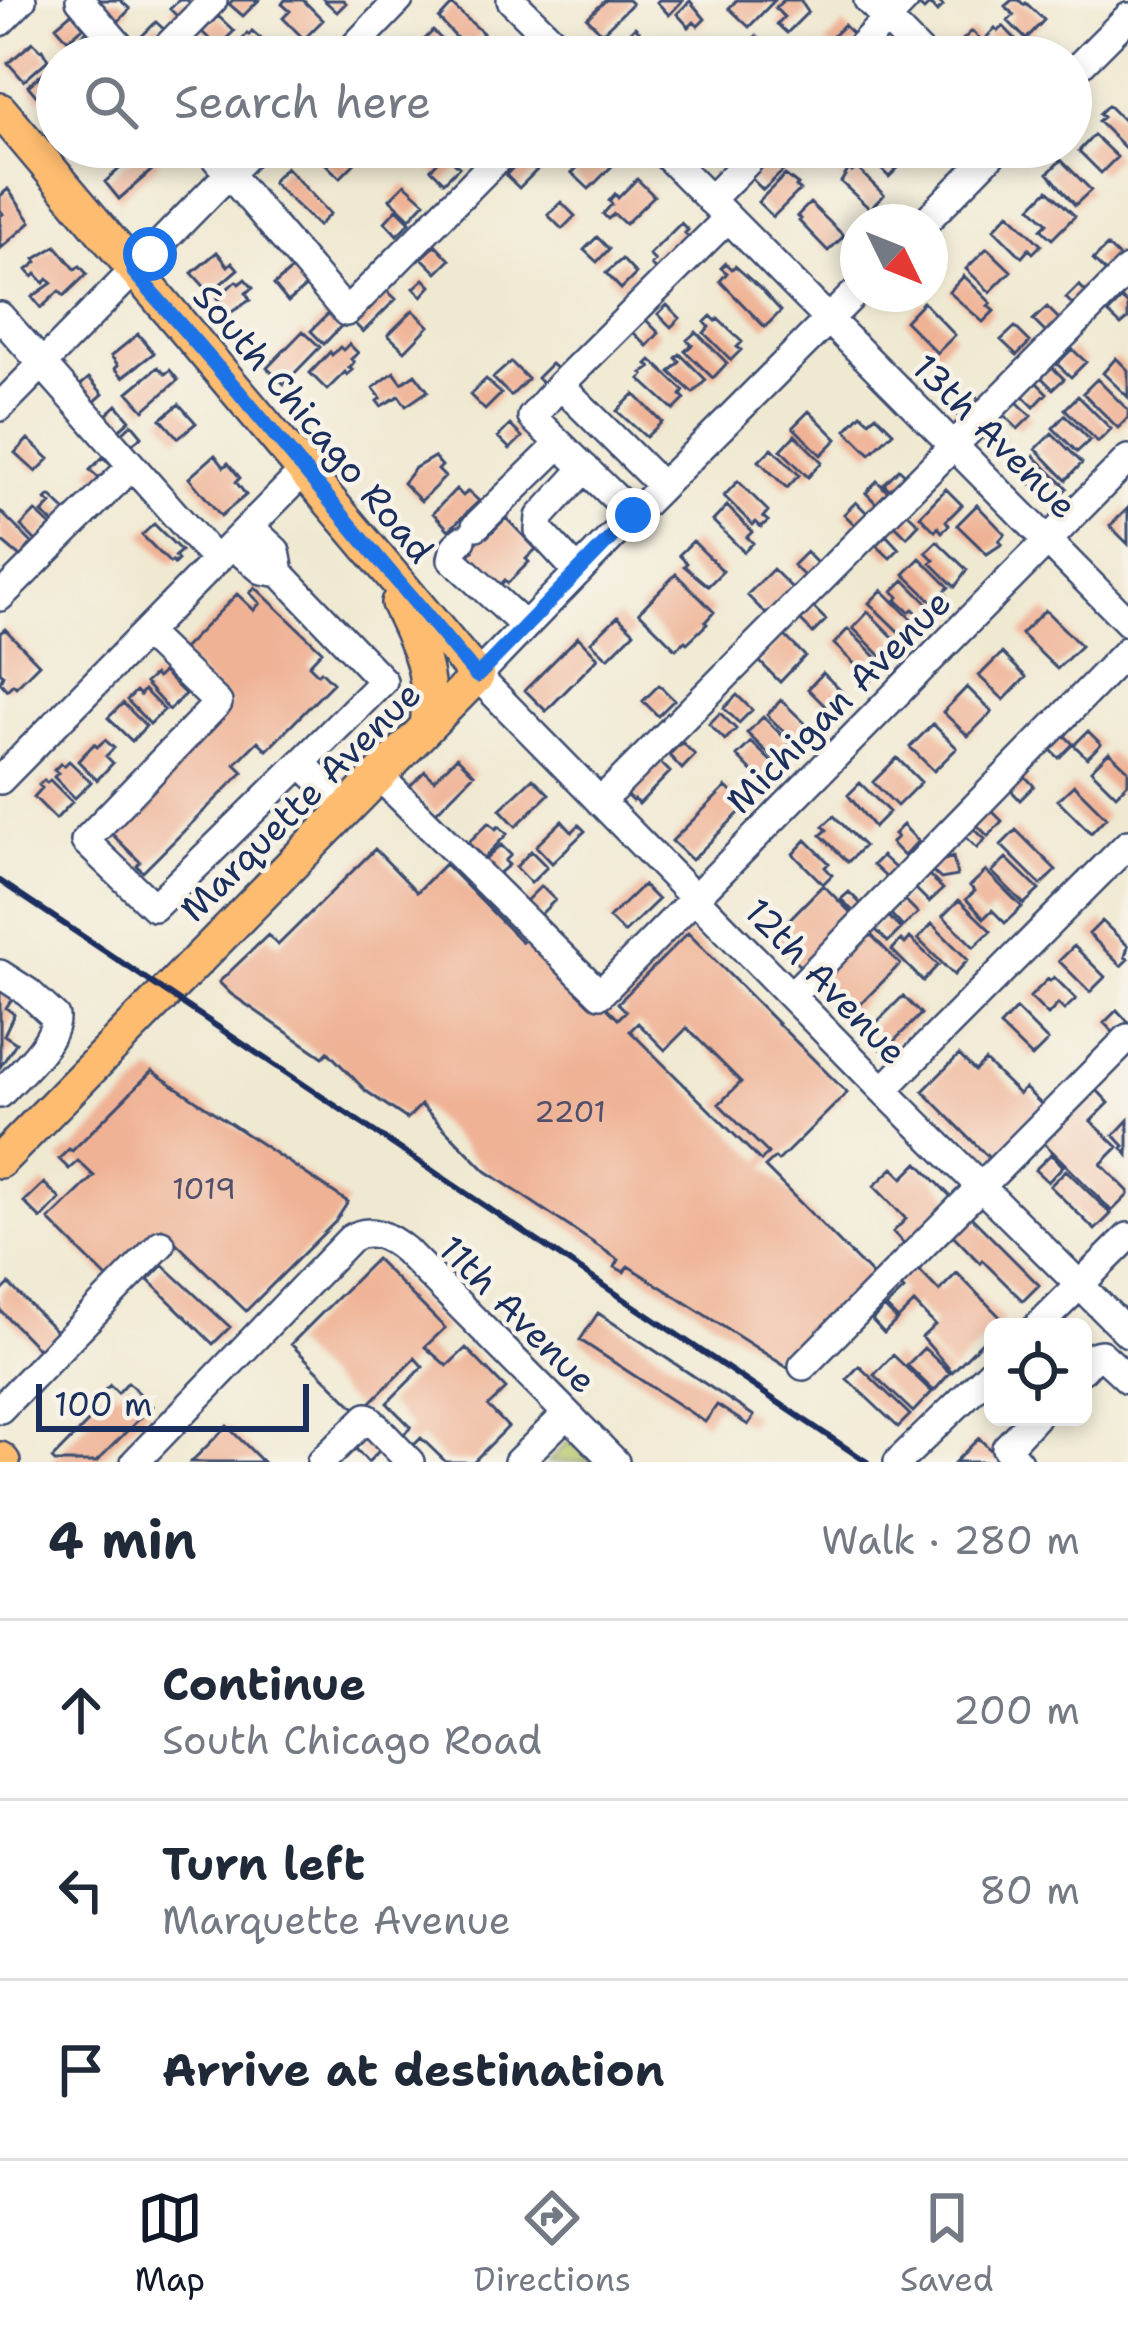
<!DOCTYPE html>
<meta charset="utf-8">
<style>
:root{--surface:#fff;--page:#f6f6f7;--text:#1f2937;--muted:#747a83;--line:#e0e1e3;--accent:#111827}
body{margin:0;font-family:"Shantell Sans",sans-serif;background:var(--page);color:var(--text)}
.controls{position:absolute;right:36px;bottom:36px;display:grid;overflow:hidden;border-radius:18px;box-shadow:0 6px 18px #0003}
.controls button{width:108px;height:108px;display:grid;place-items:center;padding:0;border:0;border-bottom:3px solid var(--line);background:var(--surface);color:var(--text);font:60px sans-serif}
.compass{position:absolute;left:840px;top:204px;width:108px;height:108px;border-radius:50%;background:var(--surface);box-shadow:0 6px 18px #0003;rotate:133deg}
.scale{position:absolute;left:36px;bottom:30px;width:273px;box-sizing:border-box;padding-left:12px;border:6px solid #1b2f5e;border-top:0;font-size:33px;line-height:42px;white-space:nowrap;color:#1b2f5e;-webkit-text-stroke:9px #f7f3e8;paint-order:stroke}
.stop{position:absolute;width:36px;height:36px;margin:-27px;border:9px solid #1a73e8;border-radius:50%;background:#fff}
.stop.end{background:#1a73e8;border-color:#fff;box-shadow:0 3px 12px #0008}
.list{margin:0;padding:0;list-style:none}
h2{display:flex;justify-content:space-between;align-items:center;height:156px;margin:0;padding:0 48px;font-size:51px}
h2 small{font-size:39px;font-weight:400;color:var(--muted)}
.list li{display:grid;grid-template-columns:78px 1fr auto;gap:36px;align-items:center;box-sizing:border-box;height:180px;padding:0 48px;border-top:3px solid var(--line)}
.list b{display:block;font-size:45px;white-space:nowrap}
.list p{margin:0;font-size:39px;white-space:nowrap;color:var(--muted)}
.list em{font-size:39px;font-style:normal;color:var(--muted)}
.icon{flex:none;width:66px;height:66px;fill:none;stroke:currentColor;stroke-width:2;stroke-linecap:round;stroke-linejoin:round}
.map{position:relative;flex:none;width:1128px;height:1462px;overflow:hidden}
.search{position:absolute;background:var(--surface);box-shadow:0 6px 18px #0003;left:36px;right:36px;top:36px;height:132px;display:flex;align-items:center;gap:30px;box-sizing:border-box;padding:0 42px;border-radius:66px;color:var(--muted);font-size:45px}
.sheet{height:696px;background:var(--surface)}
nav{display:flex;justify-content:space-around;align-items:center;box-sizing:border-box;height:168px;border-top:3px solid var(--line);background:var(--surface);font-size:33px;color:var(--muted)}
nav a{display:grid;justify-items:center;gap:6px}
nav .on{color:var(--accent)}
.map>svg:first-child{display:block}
.green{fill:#b8c669;stroke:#6a7a64;stroke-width:3}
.building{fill:#efb295;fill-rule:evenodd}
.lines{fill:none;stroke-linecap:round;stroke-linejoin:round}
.minor-casing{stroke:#3b4b6f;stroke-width:32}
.major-casing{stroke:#3b4b6f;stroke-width:38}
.minor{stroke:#fff;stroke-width:27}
.major{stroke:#fdbc70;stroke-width:33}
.rail{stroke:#1b2f5e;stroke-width:6}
.route{stroke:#1a73e8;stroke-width:15}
.labels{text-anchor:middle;stroke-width:9;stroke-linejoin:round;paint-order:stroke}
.number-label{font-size:30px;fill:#50506c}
.street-label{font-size:36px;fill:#1b2f5e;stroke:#f7f3e8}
</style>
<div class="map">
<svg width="1128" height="1462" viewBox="0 0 1128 1462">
<rect width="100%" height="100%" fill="#f7f3e8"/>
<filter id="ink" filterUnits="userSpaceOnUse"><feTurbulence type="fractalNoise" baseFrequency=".00833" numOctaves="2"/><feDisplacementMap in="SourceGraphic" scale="24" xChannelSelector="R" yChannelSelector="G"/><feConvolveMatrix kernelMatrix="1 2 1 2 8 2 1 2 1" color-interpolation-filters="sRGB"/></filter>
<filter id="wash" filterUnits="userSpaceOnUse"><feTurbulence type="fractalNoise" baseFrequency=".004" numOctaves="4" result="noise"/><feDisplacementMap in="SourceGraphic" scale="48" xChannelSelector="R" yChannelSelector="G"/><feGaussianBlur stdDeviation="2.7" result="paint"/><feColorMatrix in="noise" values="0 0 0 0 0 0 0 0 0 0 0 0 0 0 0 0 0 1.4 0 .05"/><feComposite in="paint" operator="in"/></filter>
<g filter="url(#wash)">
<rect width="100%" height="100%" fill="#f0e9d2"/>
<path class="green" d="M566,1443L576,1444L595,1462H548Z"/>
<g id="blocks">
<path class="building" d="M101,0H120L130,9L115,25L99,2Z
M179,0H187L196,9L183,22L170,9Z
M233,0H259L243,16L229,4Z
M285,0H303L323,20L304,39L283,18L290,11L282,4Z
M324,0H343L346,3L337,12Z
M606,0H628L632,4L602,33L587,18Z
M659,0H683L669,15L657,2Z
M737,0H775L749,27L729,8Z
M784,0H800L808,12L787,33L777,24L784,17L775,8Z
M913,0H937L943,6L937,12L930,4L924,10Z
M1012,0H1019L1024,5L1026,3L1044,20L1026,39L1008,21L1014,15L1005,6Z
M690,1L705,19L698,26L694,22L689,27L677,14Z
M452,5L483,33L467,49L439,19Z
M75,10L87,24L68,40L56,26Z
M218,16L234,31L218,47L202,32Z
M156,22L169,34L153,50L141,37Z
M844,25L859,41L839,57L825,44Z
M1003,26L1026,50L1019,57H1003L987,41V37L995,28L998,31Z
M635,27L641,33L637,36L645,45L633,57H614L609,52Z
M88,30L101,46L87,57H79L70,46Z
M252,31L275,51L274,52L278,57H251L239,45L247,33L249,35Z
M433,31L460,57H429L418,46Z
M972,31L983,42L981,45L995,57H967L956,46Z
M756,36L777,57H748L741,51Z
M33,42L40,50L42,49L48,60L24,81L8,63Z
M701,45L714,57H689Z
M57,61V88L40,100L28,86Z
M57,94V118L54,120L43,106Z
M1108,105L1128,125V151L1098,121L1103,117L1099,114Z
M1094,135L1117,157L1101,173L1079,151Z
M308,147H373L375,150L366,160L363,157L356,162L340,178Z
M597,147H603L617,161L589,189L572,173Z
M708,147H750L730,167Z
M775,147H803L810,153L793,170L773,149Z
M871,147H899L909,157L889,177L868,156Z
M148,149L160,163L119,199L105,182L127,162L137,156L138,158Z
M446,154L459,167L444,182L431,169Z
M766,154L783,171L763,190L746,173Z
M530,157L540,167L519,188L506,175L520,160L524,164Z
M1061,160L1091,190L1075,205L1048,173Z
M286,167L330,214L318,226L272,182Z
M857,168L884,195L870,209L841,182L849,169L852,172Z
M785,175L798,185L796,187L800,190L773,217L758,202Z
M637,179L654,196L625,224L614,214L608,219L603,214L612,204L609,201L615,194L618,198Z
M405,184L425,202L410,218L390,199Z
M8,189L31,222L0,249V216L3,214L0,210V196Z
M1048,190L1075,216L1052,239L1041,229L1047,223L1031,207Z
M561,202L575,216L562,229L548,215Z
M810,203L844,236L828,251L799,221L801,219L797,216Z
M397,209L410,222L397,235L385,222Z
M1009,213L1041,245L1033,253L1029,249L1022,257L994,229Z
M681,223L688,230L685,233L694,242L656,271L651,265L655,261L649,255Z
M597,237L609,249L597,262L584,250Z
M436,245L450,260L437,273L422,258Z
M56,246L75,269L80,266L87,274L64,296L59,291L41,308L32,297L52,283L48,279L44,283L36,274L33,277L27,270L37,262L35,259Z
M1107,246L1123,261L1109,275L1093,260Z
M987,248L1011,271L990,292L966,269Z
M217,252L228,266L232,262L238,269L210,293L192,273Z
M622,259L636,274L621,289L606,273Z
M726,263L732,269L735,266L761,289L781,311L765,327L720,281L727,273L721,268Z
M295,267L309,284L288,302L274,285Z
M964,276L991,303L988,306L994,311L983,322L949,292Z
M245,279L253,288L246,293L250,300L230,313L217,298L236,281L239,284Z
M424,279L431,286L422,296L414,288Z
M1079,285L1092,298L1079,311L1066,298Z
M384,288L396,299L363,332L350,319Z
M1122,299L1128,305V319L1121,325L1108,313Z
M923,302L955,335L937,353L905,321Z
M667,305L680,318L671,327L658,314Z
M1047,307L1061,321L1047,334L1033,320Z
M413,310L429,326L405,351L388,335Z
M331,311L344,323L324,344L311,331Z
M711,316L716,321L718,319L742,342L737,347L741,350L731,360L704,333L709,327L705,322Z
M645,319L659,333L647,346L633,332Z
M1015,327L1030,342L1017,355L1001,340Z
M303,331L320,347L284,384L267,368Z
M696,332L727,363L713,378L685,351L692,345L687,340Z
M138,334L154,353L123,377L115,368L118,365L111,356Z
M349,344L358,353L351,359L354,362L349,368L352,370L347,375L345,372L327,390L310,373L330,352L332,355L340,347L343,350Z
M1072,349L1086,362L1071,377L1057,364Z
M680,354L706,380L693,393L670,372L680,362L676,358Z
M1116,358L1128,370V397L1103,373Z
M651,360L684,391L681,395L685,399L674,410L640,379L644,375L642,373L651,368L647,364Z
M511,362L528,379L511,396L493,378Z
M551,364L558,370L548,389L537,378Z
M158,367L165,374L170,370L178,380L144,410L128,392Z
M1052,367L1064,379L1053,389L1041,377Z
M394,372L402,383L415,374L428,391L406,406L399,396L381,406L377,401L381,398L373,388Z
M89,378L103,394L86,409L72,392Z
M486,379L501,394L485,410L470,395Z
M1097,379L1128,410V418L1118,428L1083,393Z
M1035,381L1047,393L1034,407L1022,395Z
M971,391L984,405L965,423L952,410Z
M634,394L662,422L646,437L617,411Z
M1078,396L1111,429L1098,442L1065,409Z
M1017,402L1031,416L1018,429L1004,415Z
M179,404L196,423L178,438L161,419Z
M117,405L130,420L114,434L102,419Z
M809,411L837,439L821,455L793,427Z
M861,414L869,421L876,415L893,432L870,454L846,430Z
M1065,415L1090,440L1077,452L1053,428Z
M990,423L1007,440L996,450L979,434Z
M132,424L142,436L127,448L118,437Z
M510,425L522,437L510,449L498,437Z
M1052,433L1082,463L1066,480L1036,449Z
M795,435L822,462L808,477L781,450Z
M28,439L49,459L36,472L15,453Z
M772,448L799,475L787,488L759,461Z
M215,455L224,467L228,463L240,478L236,482L246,495L221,516L189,478Z
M1034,456L1067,488L1051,504L1018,471Z
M103,457L116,470L103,482L90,470Z
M434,457L442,466L438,470L445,477L421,501L403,483L415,468Z
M899,469L912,481L897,496L884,484Z
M738,481L768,511L763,517L768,521L761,527L756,522L753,525L724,496Z
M877,481L892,496L881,508L866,493Z
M456,489L463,496L468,491L479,501L449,530L433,513Z
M946,489L962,505L946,521L949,525L942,532L938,527L935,531L920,516Z
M50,496L69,514L57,526L42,513L51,504L46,500Z
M856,502L871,517L859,529L844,514Z
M977,505L1005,534L999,541L1002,544L987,554L957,525Z
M727,506L752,532L747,537L753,543L744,552L713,521Z
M1128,508V544L1110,526Z
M0,511L32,543L20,557L0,540Z
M35,511L51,526L36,541L21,526Z
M905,511L919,524L907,537L893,523Z
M506,518L536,549L526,559L529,562L508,583L505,580L495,591L464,560L473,551L458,536L472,522L487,537Z
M154,524L181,551L175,556L178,560L174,564L172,561L170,563L142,535Z
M886,535L899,549L890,558L876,545Z
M693,541L723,571L708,586L684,566L687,563L679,555Z
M937,541L967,570L955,587L931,563L934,560L926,552Z
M806,552L821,567L808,580L793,565Z
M920,558L949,587L944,592L947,595L937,606L904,574Z
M773,569L793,589L767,615L747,595Z
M676,574L714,612L705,622L707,624L687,643L685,641L676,649L639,612Z
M904,580L930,606L920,616L913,609L909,612L896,600L899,597L893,591Z
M255,587L322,651L309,665L318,674L321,671L333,683L267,750L258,741L235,764L243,772L143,872L137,866L140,862L107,829L230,705L178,654L237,594L254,610L260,603L250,593Z
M882,590L913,621L901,634L869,603Z
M812,606L826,620L813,633L799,619Z
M1045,610L1081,646L1057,669L1021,634Z
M868,612L896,640L881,656L853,628Z
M618,616L634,632L608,658L591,642Z
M5,629L39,664L16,687L13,684L7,690L0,682L3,675L0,672V633Z
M848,629L885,666L871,680L834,644Z
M784,635L805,656L780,682L759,661Z
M578,637L598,658L546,711L525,690Z
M1002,653L1026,677L1004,700L979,676Z
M163,672L185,694L169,710L145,683L154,675L157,678Z
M823,673L844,694L828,709L808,689Z
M659,685L674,700L658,716L643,701Z
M967,687L992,712L968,736L943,712Z
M144,690L164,710L150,724L127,700L136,691L140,695Z
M737,695L752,710L739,723L724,708Z
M781,700L810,728L795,743L767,715Z
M123,703L146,726L132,741L108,718Z
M720,713L736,729L725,740L709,724Z
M763,717L797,750L781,766L747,733Z
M933,724L957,748L934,771L910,747Z
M1088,731L1101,744L1087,758L1074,745Z
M1061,732L1073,744L1059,758L1047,746Z
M105,740L114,748L106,756L113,763L97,780L78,761L94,744L97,747Z
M682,742L695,755L682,769L669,755Z
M751,742L777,767L762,782L737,756Z
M1109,752L1128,770V783L1116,795L1091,770Z
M457,757L474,774L435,813L409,787L425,771L434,780Z
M656,758L670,772L639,804L634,799L632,801L623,792Z
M897,758L921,782L897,806L873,782Z
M69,761L91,782L75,798L54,777L58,773L54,770L61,763L64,766Z
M1021,772L1034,786L1020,800L1007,786Z
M533,778L549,794L516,826L500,809Z
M44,780L47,783L50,780L72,802L56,819L34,797L42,788L39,785Z
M860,783L889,812L874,827L848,795Z
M1074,785L1106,817L1091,833L1058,800Z
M726,787L746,806L692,860L672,841Z
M987,806L1002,821L988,836L973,821Z
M834,816L864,846L848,862L821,835L827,830L823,826Z
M562,821L572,832L579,825L585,831L552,863L536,846Z
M489,822L496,829L499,826L507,834L484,858L468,843Z
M903,825L918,841L904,856L891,843L897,837L894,834Z
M971,826L985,839L977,848L963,834Z
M1016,830L1056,870L1041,885L1001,845Z
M806,840L829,863L825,867L832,875L823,884L793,854Z
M501,845L511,855L505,861L509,865L497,875L484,861Z
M375,849L417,892L445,864L522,942L532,932L618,1019L626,1011L618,1003L688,933L847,1093L778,1161L775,1158L765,1167L877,1280L788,1368L628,1266L624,1272L615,1267L619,1260L486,1171L421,1105L407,1119L366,1091L328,1052L323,1057L231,994L219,982L268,935L278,945ZM638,1023L665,1050L687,1028L741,1082L719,1104L768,1153L761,1161L630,1031Z
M531,851L547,867L531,883L516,867Z
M882,856L896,869L887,878L873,865Z
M953,857L957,876L941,879L927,866Z
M1006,858L1039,890L1024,904L992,872Z
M986,871L1022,907L1005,923L992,910L984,918L966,899L975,891L970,886Z
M929,875L943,889L929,902L915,888Z
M643,885L658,900L624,933L609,918Z
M823,885L858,920L806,972L771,938Z
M541,886L555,900L538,917L524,903Z
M849,892L862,905L854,912L841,899Z
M904,899L918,913L903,927L890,913Z
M959,900L991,931L974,947L943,916Z
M888,916L901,929L888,942L875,929Z
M1102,921L1128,946L1125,957L1128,959L1121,966L1089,934Z
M932,924L968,960L954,975L918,939Z
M865,929L900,964L849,1016L813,980Z
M910,938L938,965L923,981L892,950L901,940L905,944Z
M1074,946L1105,977L1090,992L1059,961Z
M1054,977L1076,999L1064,1010L1058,1004L1048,1015L1030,997L1048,979L1050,981Z
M0,984L15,994L6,1008L14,1014L4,1035L16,1043L0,1067Z
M903,996L921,1014L883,1052L865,1034Z
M1016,1009L1048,1041L1032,1057L1000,1026Z
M1117,1010L1128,1022L1117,1036L1104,1023Z
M959,1055L975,1071L985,1061L1019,1094L1025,1088L1049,1112L996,1165L923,1091Z
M152,1071L348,1202L335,1222L246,1311L162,1229L110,1281L49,1220L94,1176L78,1161L69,1169L59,1159L69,1149L72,1151Z
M1096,1089L1109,1103L1091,1121L1118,1147L1101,1164L1128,1191V1195L1112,1211L1039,1138L1061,1124Z
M1128,1120V1155L1122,1148L1124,1146L1114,1135Z
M1051,1154L1063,1166L1048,1182L1035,1170Z
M918,1163L958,1204L910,1250L893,1232L906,1219L874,1186L893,1168L903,1178Z
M1066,1170L1111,1214L1095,1230L1050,1186Z
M44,1183L60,1199L41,1219L24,1202Z
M967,1213L1039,1285L1023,1301L982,1260L980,1263L949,1231Z
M376,1259L445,1328L425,1347L447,1366L466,1348L506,1389L488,1406L508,1427L473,1462H446L421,1438L413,1446L402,1436L411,1427L387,1403L423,1367L415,1358L360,1413L291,1344Z
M163,1265L230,1327L213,1344L148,1280Z
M915,1266L939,1291L957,1273L1004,1321L998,1327H993V1331L952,1372L922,1337L935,1325L914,1303L898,1319L886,1307L904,1290L897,1283Z
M9,1284L60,1335L42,1353L0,1310V1293Z
M884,1307L897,1320L884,1333L872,1320Z
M598,1313L754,1416L748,1425L717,1405L705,1422L580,1340Z
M924,1348L950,1373L934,1391L907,1365Z
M893,1355L932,1392L913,1412L874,1375Z
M859,1366L910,1415L898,1427L847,1379Z
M128,1382L152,1406L96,1462H55L52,1459L90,1420L82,1413L110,1385L118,1393Z
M227,1426L263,1462H191Z
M368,1435L381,1449L368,1462L355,1448Z
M979,1438L1002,1462H955Z"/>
</g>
</g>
<g filter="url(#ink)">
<use href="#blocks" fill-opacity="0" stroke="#3b4b6f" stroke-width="3"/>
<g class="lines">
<g class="minor-casing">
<path id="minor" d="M80,0L129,57
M511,0L569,57
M868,0L924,57
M0,22L22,0
M157,57L213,0
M344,57L399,0
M850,57L905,0
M1071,74L1128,17
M206,147L346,312L509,147
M658,147L1128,622
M710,200L762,147
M925,222L999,147
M858,290L633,515L477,676L883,1090L1128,1333
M0,316L216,561
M560,385L662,486
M0,407L255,147
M633,515L532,417L560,385L728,218
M476,526L560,444
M462,540L455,547L452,559L525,626
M232,545L262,570L280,573L276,551L250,527
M578,572L539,530L540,517L585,468
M280,573L383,681L301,763L348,808
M0,597L132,466
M145,633L218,703L85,841L154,907L301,763
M379,776L600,994L1128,459
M0,780L304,471
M600,802L1128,270
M0,974L28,992L55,1017C56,1043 17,1075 0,1094
M792,995L1128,650
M883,1090L1128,844
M1037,1327L1128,1237
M803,1366L1128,1038
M1083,1369L1096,1355L1101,1354L1128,1379
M0,1409L161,1244
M135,1462L350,1239C370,1226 388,1236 405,1250L615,1462
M321,1462L367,1417L410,1462
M518,1462L567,1414
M898,1462L993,1370
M1018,1462L1006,1448L1035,1417"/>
</g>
<g class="major-casing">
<path id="major" d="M0,110L477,676L0,1161
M398,603C420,648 433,676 427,727
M0,1459L3,1462"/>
</g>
<use href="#minor" class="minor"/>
<use href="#major" class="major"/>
<path class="rail" d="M0,881L867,1462"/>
</g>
</g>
<g class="lines" filter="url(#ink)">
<path class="route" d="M150,254L134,272L238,391L477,676L633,515"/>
</g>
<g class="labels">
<g class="number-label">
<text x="570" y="1122">2201</text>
<text x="204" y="1199">1019</text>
</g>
<g class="street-label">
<text transform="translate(314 423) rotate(50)" y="13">South Chicago Road</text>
<text transform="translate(995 436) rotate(45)" y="13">13th Avenue</text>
<text transform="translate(838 701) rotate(-45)" y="13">Michigan Avenue</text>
<text transform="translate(300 801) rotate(-45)" y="13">Marquette Avenue</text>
<text transform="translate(826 981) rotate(46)" y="13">12th Avenue</text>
<text transform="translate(518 1314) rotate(45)" y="13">11th Avenue</text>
</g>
</g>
</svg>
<div class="controls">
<button><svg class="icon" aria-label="locate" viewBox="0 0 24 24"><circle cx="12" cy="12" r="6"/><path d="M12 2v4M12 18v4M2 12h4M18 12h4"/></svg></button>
</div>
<svg class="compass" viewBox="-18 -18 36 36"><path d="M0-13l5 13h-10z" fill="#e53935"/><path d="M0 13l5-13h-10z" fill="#747a83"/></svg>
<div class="scale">100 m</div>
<div class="stop" style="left:150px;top:254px"></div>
<div class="stop end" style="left:633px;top:515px"></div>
<div class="search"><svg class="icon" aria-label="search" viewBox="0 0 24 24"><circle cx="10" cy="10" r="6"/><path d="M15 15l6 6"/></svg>Search here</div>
</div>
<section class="sheet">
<h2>4 min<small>Walk · 280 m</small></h2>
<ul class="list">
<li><svg class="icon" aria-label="ahead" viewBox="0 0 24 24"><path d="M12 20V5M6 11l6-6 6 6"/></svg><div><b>Continue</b><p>South Chicago Road</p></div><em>200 m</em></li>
<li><svg class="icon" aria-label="left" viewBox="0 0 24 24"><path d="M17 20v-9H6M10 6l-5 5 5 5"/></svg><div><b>Turn left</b><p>Marquette Avenue</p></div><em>80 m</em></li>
<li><svg class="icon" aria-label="arrive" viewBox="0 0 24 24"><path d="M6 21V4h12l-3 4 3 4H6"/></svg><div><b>Arrive at destination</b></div></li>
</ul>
</section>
<nav>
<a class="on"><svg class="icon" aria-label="map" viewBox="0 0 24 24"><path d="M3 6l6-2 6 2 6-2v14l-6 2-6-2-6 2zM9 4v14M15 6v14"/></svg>Map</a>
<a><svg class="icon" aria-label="directions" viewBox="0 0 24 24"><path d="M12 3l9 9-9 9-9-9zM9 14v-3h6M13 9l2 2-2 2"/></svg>Directions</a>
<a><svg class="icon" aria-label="saved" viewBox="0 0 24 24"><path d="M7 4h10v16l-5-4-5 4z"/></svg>Saved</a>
</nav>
